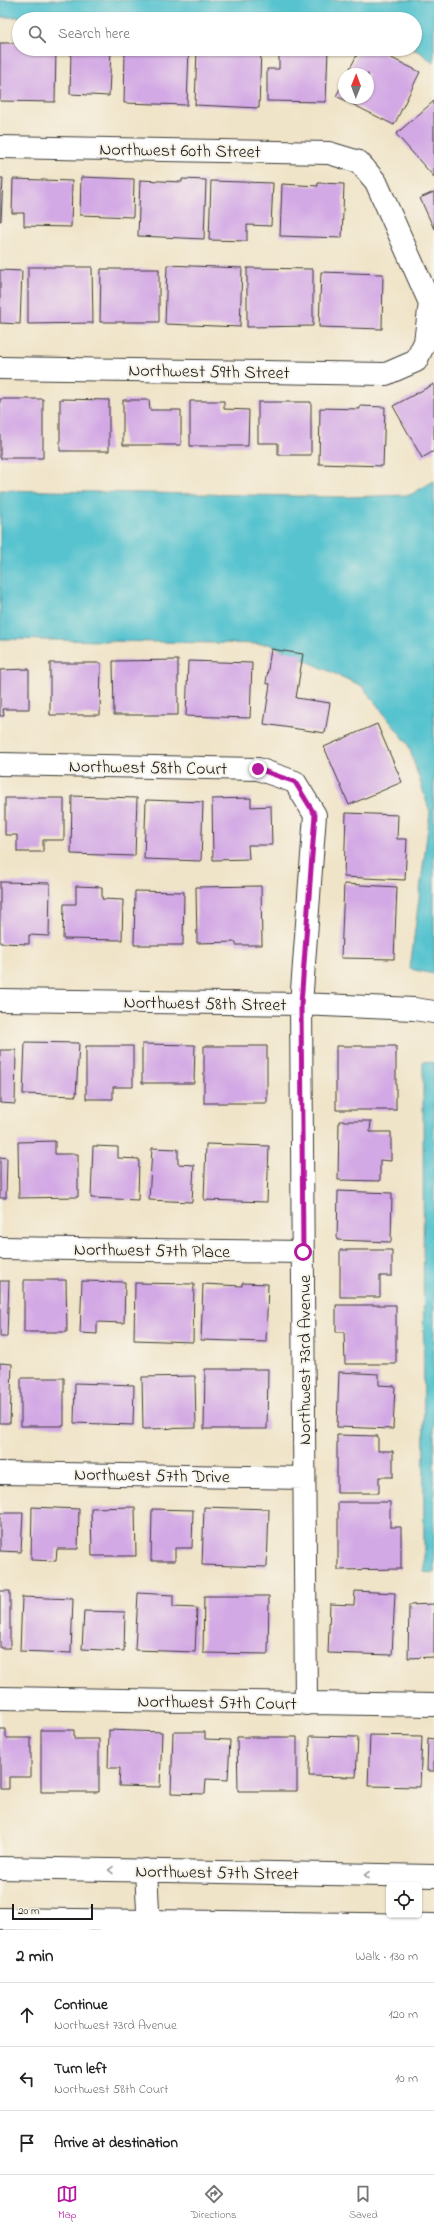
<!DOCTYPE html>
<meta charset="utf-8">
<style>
:root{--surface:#fff;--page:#f2f2f2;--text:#222;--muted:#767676;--line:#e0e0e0;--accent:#b5179e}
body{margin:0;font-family:"Indie Flower",sans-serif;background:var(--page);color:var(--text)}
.controls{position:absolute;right:12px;bottom:12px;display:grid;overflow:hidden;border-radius:6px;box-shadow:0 1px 3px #0004}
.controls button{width:36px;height:36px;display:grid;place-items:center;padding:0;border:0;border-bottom:1px solid var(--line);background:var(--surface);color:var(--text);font:20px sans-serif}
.compass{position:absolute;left:338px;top:68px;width:36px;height:36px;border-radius:50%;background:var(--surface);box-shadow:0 1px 3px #0004;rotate:1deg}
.scale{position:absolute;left:12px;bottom:10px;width:81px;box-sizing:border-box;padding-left:4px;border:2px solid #1c1c1c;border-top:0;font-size:11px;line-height:14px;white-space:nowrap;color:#1c1c1c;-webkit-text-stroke:3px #f7f3e8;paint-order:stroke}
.stop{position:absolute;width:12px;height:12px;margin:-9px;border:3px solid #b5179e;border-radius:50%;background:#fff}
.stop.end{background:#b5179e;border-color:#fff;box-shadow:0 1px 4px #0008}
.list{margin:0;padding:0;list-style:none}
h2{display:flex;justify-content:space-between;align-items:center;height:52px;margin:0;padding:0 16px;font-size:17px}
h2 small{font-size:13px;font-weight:400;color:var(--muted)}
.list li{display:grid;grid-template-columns:26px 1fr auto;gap:12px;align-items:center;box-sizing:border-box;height:64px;padding:0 16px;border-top:1px solid var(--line)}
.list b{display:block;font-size:15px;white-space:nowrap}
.list p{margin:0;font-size:13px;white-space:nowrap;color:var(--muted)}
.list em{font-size:13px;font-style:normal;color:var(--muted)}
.icon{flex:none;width:22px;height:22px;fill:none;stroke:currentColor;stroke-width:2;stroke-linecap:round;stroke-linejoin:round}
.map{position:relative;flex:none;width:434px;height:1930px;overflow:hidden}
.search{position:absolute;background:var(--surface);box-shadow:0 1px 3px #0004;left:12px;right:12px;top:12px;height:44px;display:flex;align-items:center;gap:10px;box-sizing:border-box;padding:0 14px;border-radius:22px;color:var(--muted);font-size:15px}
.sheet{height:244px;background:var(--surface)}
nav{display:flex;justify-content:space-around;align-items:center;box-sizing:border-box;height:56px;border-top:1px solid var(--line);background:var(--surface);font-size:11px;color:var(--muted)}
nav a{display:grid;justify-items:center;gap:2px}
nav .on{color:var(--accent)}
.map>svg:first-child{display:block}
.water{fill:#56c3cf;stroke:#397076}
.building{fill:#d3a9e5}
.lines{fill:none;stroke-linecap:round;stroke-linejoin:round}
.minor-casing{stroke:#3c3a36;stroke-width:24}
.minor{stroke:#fff;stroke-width:22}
.oneway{stroke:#999}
.route{stroke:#b5179e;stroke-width:5}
.labels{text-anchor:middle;stroke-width:4;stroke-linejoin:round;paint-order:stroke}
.street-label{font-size:18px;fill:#1c1c1c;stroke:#f7f3e8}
</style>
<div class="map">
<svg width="434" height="1930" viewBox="0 0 434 1930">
<rect width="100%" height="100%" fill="#f7f3e8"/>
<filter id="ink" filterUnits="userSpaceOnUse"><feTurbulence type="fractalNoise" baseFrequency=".025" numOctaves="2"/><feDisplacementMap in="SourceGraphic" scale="8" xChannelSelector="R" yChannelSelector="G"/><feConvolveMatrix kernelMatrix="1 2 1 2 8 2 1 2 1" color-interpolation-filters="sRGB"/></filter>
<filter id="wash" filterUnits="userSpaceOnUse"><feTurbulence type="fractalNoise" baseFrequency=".012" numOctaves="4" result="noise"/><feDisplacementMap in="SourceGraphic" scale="16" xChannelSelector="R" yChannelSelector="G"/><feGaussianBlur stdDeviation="0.9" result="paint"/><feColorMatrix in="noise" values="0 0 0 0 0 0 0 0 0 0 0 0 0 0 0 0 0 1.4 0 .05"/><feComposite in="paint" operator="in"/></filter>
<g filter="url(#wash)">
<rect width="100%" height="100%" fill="#f0e4c8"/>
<path class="water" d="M0,0H434V64L420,52L412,49H415V19L0,17Z
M434,481V974L410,969L430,812L408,744L362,686L269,644L0,639V490L345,497L410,495Z
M423,1061L434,1063V1573L424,1572Z"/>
<g id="blocks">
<path class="building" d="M0,43H19V49H56L55,102L0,101Z
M71,49H111L109,96L70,94Z
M125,49H189L187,105L124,103Z
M197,49H261L259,108L195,105Z
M279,49H328L326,102L267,101V69H279Z
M360,49H373L420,72L394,125L336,96L344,81V98H368V74H347Z
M434,101V177L396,134Z
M81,177L134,179L133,217L80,215Z
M0,178H3L1,221H0Z
M13,179L72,181L71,227L24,226V213H12Z
M182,179L206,180L204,239L138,236L140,180L182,182Z
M211,181L273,183L271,226L247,225V241L209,240Z
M318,183L344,184L342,238L280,236L282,184L318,186Z
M434,192V229L420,198Z
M167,265L242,268L240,327L165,324Z
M28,267H92L93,323L28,324Z
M247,268L313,269V326L247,327Z
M101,269H159V322H100Z
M0,270L22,271L20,324L0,323Z
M321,272L383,274L382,329L319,327Z
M434,384V451L422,458L393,406Z
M0,399H43V458H0Z
M60,399L109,400V451H60Z
M123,400H149L150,410H181V445H123Z
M190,401H224V409L249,410L248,446H190Z
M258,402H311V455H278V443H258Z
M360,406L385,407L383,466L319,464L320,408L360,409Z
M271,649L303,654L296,698L330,703L325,733L264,724L270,684L266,683Z
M178,660V715H114L113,661Z
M188,661L252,663L250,718L186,716Z
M50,663H101L100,715H50Z
M29,669V709H3L4,716H0V670Z
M377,724L402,782L349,805L324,747Z
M72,796L137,798L135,856L71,854Z
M5,798H64V840H43V852H17V835H5Z
M251,798V807L271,806L272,845H248L249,859L213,860L212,799Z
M146,800L203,802L201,861L144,859Z
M346,813L398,815L397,839H407L405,880L344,877Z
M0,882L50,883L49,936L29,935V944L0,943Z
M344,884L397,887L394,959L341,958Z
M76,886L102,887V899L123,900L122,940L63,939L64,904H76Z
M261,886L262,945H236V942L197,943L196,887Z
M135,891L184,892L183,945H134Z
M25,1042L79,1043L76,1096L23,1094Z
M142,1044L195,1045L194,1083H142Z
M86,1046H133V1087H113V1099H86Z
M204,1046H267V1103H204Z
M336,1046H396V1110H336Z
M0,1050H16L15,1104L0,1103Z
M339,1121H371L370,1132H391V1161L380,1160V1181L338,1180Z
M55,1141V1154H78V1197L19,1198L18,1142Z
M206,1144L269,1146L267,1202L204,1200Z
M93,1146L118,1147V1158L139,1159L138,1200L91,1198Z
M152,1148L178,1149V1164L194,1165L192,1202L149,1200Z
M0,1157L7,1158L6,1198H0Z
M338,1191L392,1193L391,1242L337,1240Z
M340,1250H392V1276H380V1297H340Z
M24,1280H66L67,1332H24Z
M0,1281H9L7,1337H0Z
M82,1281L125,1282L124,1323L97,1322V1334L80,1333Z
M135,1283L194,1284L193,1342L134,1340Z
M242,1283L268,1284L266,1342L201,1340L203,1284L242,1286Z
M336,1305H396V1364H345L344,1332H336Z
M0,1363L12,1364L10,1423H0Z
M205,1369H268L267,1429H204Z
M339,1372L379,1374V1385L395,1386L393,1429L337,1427Z
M195,1376L196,1428L143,1429L142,1377Z
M21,1378H64V1426H21Z
M75,1383L134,1385L133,1425L74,1423Z
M337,1435L378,1436V1451H393V1477H379V1493H337Z
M338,1502H390V1527H401V1569L338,1570Z
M32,1507L79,1509L78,1549H57L56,1561L31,1560Z
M135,1507L136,1556H92L91,1508Z
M204,1507L269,1509L267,1567L202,1565Z
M152,1509L193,1510L192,1548H175V1561H151Z
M0,1513H23L21,1552L0,1551Z
M0,1591H10V1648H0Z
M355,1591L395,1593L392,1655L328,1653L330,1604L354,1605Z
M138,1593L173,1595V1607L197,1608L195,1652L135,1650Z
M204,1596H269L268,1654L203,1653Z
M22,1597L73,1599L71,1653L20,1651Z
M434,1604V1657L408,1658L409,1605Z
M84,1611L125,1612L124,1651L82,1649Z
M0,1729H6V1738H31V1777H9V1789H0Z
M41,1730H74V1739H99V1792H41Z
M109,1730L162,1732L160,1787L119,1786L120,1768H108Z
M173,1732H205V1739L230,1740L228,1780L206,1779L205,1794L171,1793Z
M370,1735L422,1736L420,1787L368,1786Z
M310,1736L358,1737L356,1777L309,1776Z
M237,1737H297V1791H238Z
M428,1738L434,1739V1771H427Z"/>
</g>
</g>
<g filter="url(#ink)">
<use href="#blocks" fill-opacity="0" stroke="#3c3a36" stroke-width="1"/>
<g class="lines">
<g class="minor-casing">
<path id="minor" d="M0,147L329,153L359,162L376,182L430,303L425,342L416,361L386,374L0,368
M0,764L258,769L295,782L315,815L301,1004L306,1704
M0,1000L301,1004L414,1009L434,1012
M0,1248L303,1252
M0,1473L304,1478
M0,1698L434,1705
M0,1868L434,1876
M146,1870L149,1930
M0,1919L434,1925"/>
</g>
<use href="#minor" class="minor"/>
</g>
<defs><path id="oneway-chevron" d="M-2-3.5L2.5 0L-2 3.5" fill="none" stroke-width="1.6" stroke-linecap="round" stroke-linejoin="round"/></defs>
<g class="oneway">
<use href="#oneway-chevron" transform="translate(111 1870) rotate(-179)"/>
<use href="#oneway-chevron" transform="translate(367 1875) rotate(-179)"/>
</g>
</g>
<g class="lines" filter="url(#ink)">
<path class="route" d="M258,769L295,782L315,815L301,1004L303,1252"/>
</g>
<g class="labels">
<g class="street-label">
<text transform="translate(180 150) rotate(1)" y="6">Northwest 60th Street</text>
<text transform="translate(209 371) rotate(1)" y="6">Northwest 59th Street</text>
<text transform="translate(148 767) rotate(1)" y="6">Northwest 58th Court</text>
<text transform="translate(205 1003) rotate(1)" y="6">Northwest 58th Street</text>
<text transform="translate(152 1250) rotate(1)" y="6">Northwest 57th Place</text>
<text transform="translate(304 1360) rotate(-90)" y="6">Northwest 73rd Avenue</text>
<text transform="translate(152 1475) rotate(1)" y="6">Northwest 57th Drive</text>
<text transform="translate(217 1702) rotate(1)" y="6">Northwest 57th Court</text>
<text transform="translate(217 1872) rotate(1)" y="6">Northwest 57th Street</text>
</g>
</g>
</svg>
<div class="controls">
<button><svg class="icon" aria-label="locate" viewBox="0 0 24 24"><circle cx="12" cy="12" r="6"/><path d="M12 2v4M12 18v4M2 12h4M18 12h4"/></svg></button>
</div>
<svg class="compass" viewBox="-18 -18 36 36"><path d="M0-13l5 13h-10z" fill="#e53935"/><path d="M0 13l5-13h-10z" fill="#767676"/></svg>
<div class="scale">20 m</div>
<div class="stop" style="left:303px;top:1252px"></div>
<div class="stop end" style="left:258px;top:769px"></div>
<div class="search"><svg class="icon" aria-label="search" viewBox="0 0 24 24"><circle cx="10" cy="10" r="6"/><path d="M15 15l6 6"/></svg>Search here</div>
</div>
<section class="sheet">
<h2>2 min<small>Walk · 130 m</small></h2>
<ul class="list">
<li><svg class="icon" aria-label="ahead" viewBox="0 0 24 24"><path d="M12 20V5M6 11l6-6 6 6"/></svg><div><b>Continue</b><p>Northwest 73rd Avenue</p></div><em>120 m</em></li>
<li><svg class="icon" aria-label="left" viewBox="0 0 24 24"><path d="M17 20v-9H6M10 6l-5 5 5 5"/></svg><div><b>Turn left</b><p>Northwest 58th Court</p></div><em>10 m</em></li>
<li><svg class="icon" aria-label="arrive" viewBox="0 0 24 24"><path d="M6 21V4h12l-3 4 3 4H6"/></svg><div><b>Arrive at destination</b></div></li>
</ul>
</section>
<nav>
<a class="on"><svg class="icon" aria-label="map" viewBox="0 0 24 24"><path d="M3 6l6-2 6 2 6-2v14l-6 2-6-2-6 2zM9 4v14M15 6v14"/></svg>Map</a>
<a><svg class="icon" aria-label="directions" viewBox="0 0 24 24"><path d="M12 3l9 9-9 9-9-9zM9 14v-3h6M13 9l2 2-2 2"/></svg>Directions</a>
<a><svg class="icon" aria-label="saved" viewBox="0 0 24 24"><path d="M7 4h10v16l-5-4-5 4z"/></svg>Saved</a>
</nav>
